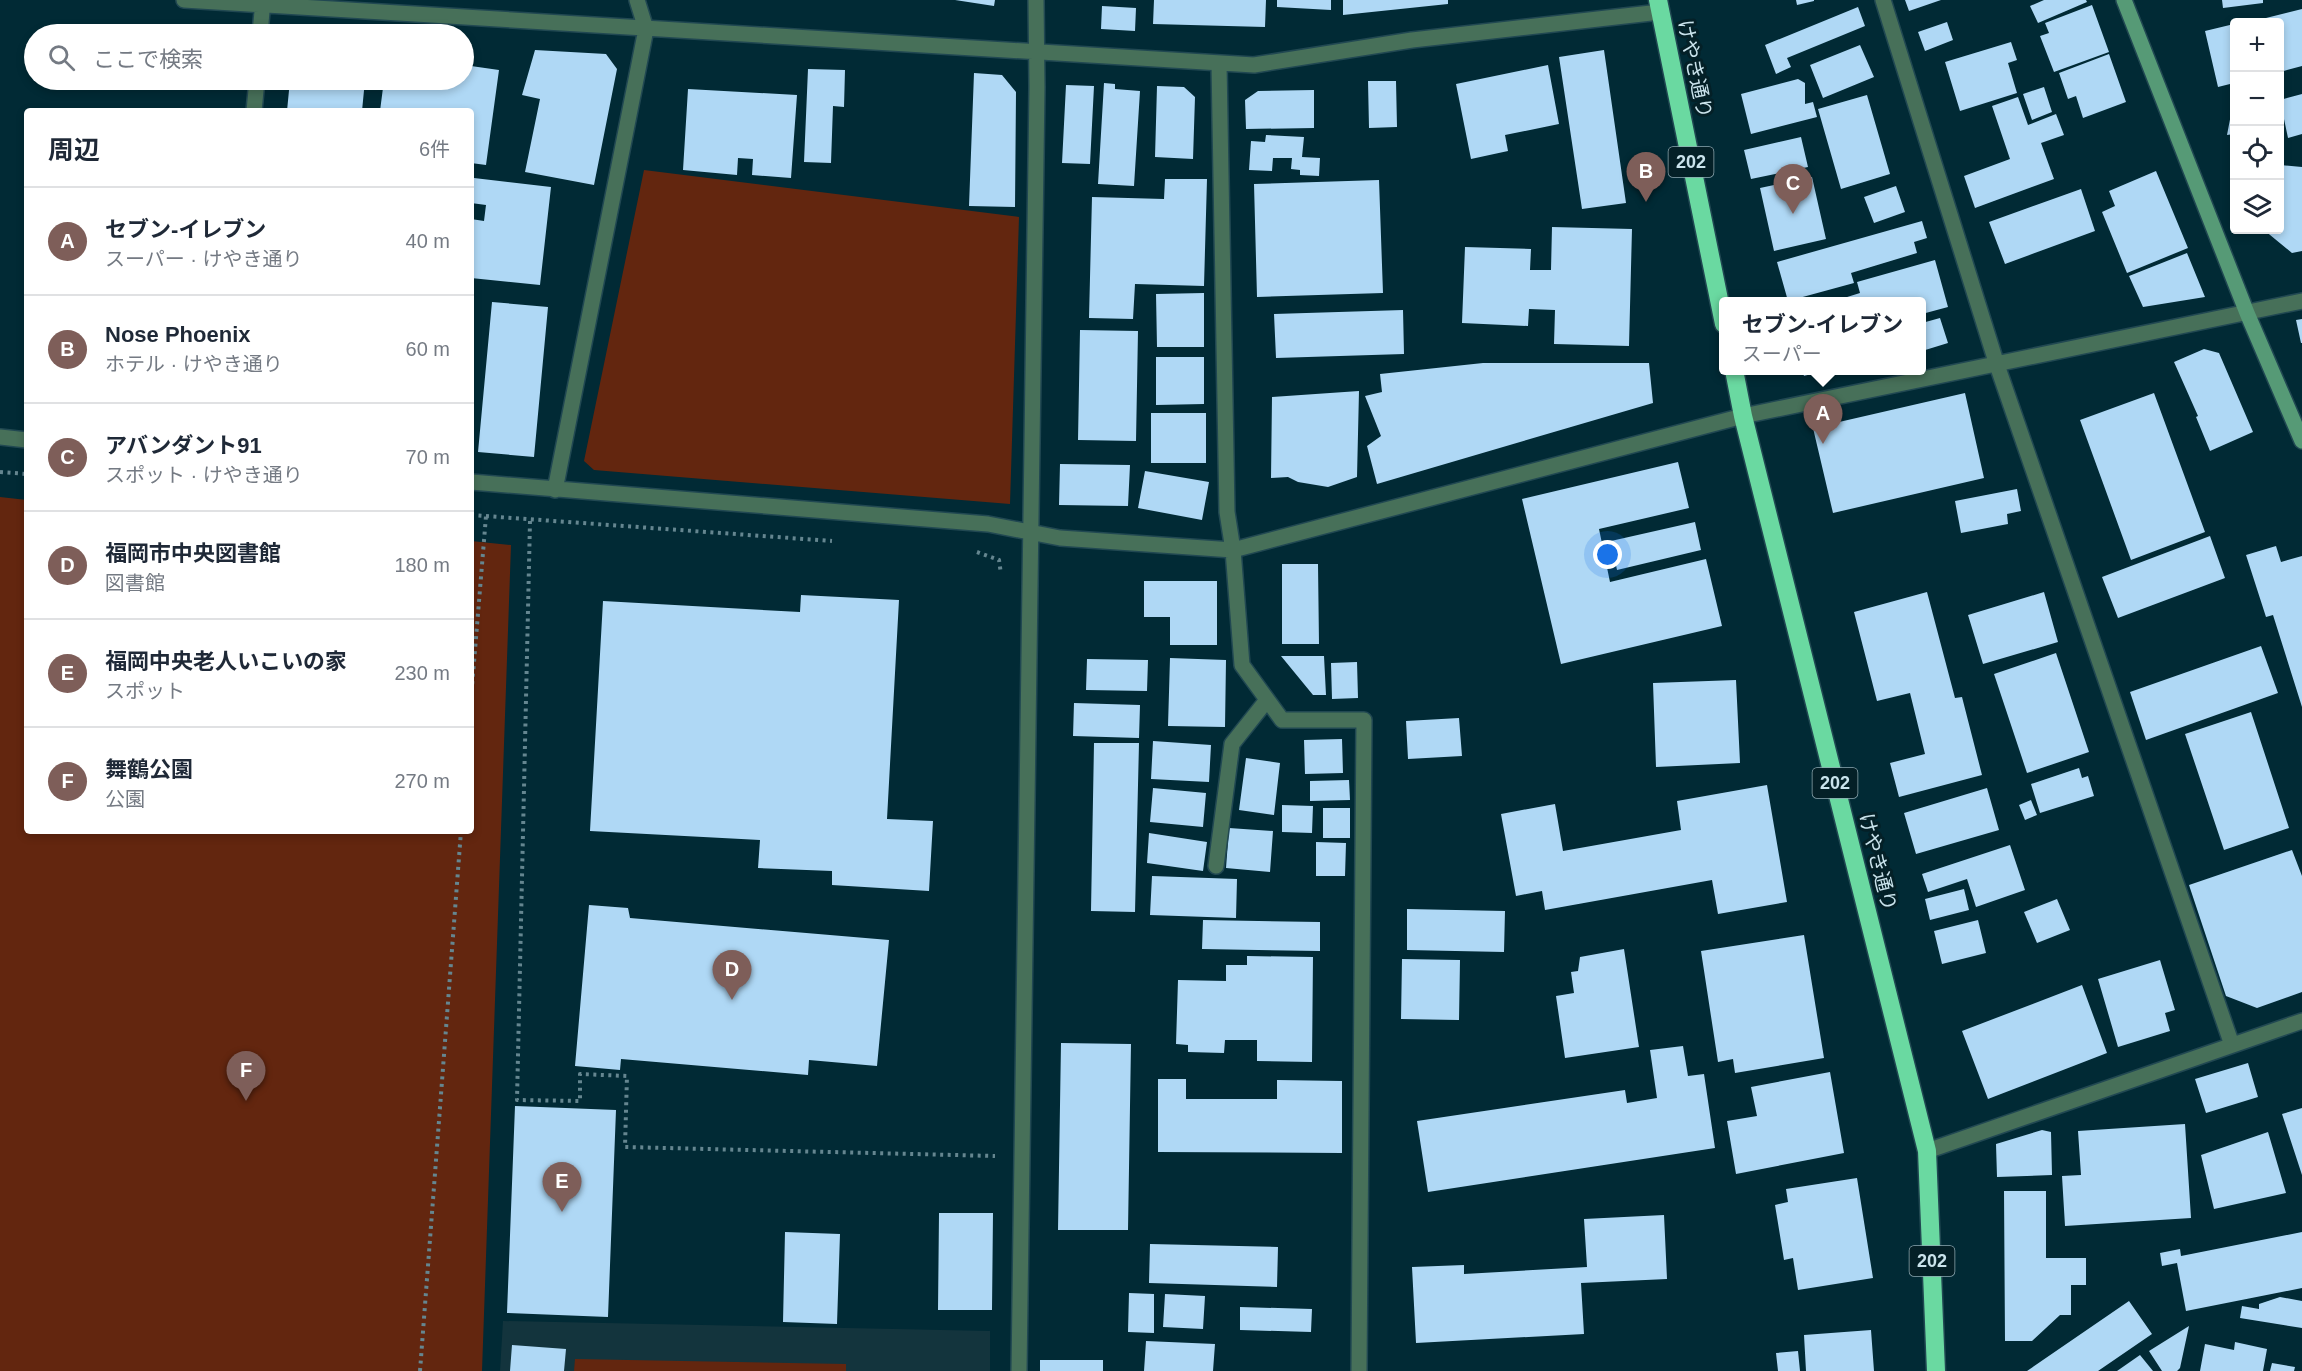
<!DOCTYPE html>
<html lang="ja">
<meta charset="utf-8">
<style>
:root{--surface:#fff;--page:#f2f2f3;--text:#1f2937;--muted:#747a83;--line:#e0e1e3;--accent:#7e5e59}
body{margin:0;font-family:Arial,"Noto Sans JP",sans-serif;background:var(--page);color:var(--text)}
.controls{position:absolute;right:18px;top:18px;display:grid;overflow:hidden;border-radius:6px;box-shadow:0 3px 9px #0003}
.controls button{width:54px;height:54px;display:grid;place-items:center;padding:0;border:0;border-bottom:2px solid var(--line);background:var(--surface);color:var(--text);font:30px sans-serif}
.you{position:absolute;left:1608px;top:555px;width:21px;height:21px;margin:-15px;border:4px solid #fff;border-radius:50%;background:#1a73e8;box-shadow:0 0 0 9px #1a73e833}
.badge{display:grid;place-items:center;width:39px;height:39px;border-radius:50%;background:var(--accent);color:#fff;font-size:20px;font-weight:700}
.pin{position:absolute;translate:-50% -50px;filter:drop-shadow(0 2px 3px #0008)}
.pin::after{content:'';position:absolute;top:32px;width:21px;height:18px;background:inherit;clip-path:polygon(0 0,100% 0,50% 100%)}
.popup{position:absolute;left:1719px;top:297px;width:207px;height:78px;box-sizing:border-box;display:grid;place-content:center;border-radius:6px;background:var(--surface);filter:drop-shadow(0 2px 4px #0005);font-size:20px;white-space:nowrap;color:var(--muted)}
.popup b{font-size:22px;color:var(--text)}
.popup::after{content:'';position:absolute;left:50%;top:100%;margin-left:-12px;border:12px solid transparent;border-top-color:var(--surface)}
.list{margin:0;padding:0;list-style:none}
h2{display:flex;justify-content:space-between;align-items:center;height:78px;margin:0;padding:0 24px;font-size:26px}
h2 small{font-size:20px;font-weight:400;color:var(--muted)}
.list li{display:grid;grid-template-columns:39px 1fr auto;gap:18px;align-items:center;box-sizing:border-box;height:108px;padding:0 24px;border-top:2px solid var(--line)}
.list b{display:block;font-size:22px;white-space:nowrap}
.list p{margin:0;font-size:20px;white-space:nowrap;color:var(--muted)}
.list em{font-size:20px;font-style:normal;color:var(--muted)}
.icon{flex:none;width:33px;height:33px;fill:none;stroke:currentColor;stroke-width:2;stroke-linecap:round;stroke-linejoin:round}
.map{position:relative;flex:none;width:2302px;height:1371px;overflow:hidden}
.search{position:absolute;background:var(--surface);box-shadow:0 3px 9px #0003;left:24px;top:24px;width:450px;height:66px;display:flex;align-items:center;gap:15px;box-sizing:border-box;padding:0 21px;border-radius:33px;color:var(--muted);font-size:22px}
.panel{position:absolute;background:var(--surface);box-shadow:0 3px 9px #0003;left:24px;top:108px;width:450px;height:726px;border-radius:6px}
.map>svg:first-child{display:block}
.built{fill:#13343d}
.green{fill:#63260f}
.building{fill:#afd8f5}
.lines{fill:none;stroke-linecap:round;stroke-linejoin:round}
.street-casing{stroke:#214852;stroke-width:18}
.secondary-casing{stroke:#214852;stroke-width:18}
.highway-casing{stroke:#214852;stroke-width:21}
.path{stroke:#658690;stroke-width:4;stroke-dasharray:3 4.5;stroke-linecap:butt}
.street{stroke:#477059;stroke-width:15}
.secondary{stroke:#569a76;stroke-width:15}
.highway{stroke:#6ad9a1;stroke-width:18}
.labels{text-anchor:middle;stroke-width:6;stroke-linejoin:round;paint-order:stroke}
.shield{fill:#042027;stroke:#8fa8b1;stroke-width:1.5}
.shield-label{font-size:18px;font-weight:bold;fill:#cae3ec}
.street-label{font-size:20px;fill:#cae3ec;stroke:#042027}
</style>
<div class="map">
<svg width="2302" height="1371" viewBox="0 0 2302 1371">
<rect width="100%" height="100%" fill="#012a35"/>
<path class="built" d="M503,1321L990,1331V1371H500Z"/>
<path class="green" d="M644,170L1019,217L1010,504L594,470L584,461Z
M0,497L27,500V831H471V541L511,545L482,1371H0Z
M575,1359L846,1364V1371H574Z"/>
<path class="building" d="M955,0H995L994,6Z
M1154,0H1266L1265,27L1153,24Z
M1277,0H1331V10L1277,7Z
M1343,0H1448V4L1343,15Z
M1796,0H1814V1L1797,5Z
M1905,0H1941L1909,11Z
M2044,0H2086L2087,2L2038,23L2030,6Z
M2222,0H2263V3L2223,8Z
M2092,5L2109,52L2054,72L2040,36L2049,33L2045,23Z
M1102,6L1136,8L1135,31L1101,29Z
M1858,7L1865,26L1787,58L1791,67L1776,74L1765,45Z
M2302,9V66L2280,72V22H2250Z
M1947,22L1953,40L1925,51L1918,32Z
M2234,24V83L2218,87L2205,31Z
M2011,42L2017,60L2008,63L2017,93L1960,111L1945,62Z
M1860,45L1874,77L1823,98L1810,65Z
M535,50L606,54L617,69L594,185L525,172L540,99L522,95Z
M1604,50L1626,203L1582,209L1559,57Z
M2109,54L2126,102L2083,118L2076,96L2068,99L2059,73Z
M464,65L499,70L486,165L471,163V111H380L384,80H464Z
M1548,65L1559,124L1505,135L1508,151L1471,159L1456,84Z
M808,69L845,70L844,107L833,106L831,163L804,162Z
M974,73L1002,75L1016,92L1015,207L969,206Z
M1798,79L1805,83V104L1813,102L1817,117L1751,134L1741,94Z
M290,80H365L362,111H287Z
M1368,81H1396L1397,127L1369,128Z
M1104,83L1115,84V89L1140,91L1134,186L1098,184Z
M1066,85L1094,86L1090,164L1062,163Z
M1157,86L1184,87L1195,97L1193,159L1155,157Z
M2044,87L2052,112L2032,120L2023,94Z
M688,89L797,95L791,178L752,175L753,159L738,158L737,175L683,170Z
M1314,90V128L1246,129L1245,100L1258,91Z
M2302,94V134L2288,138L2280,100Z
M1867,95L1890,174L1841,189L1818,109Z
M2018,97L2028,125L2056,114L2064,135L2041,143L2054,179L1975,208L1964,176L2010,159L1992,106Z
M2234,108V134L2227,135L2232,109Z
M1266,135L1304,137L1302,157L1320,158L1319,176L1300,175V170L1291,169L1292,158H1273L1272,171L1249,170L1251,141L1265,142Z
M1801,137L1808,167L1751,179L1744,150Z
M2280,165L2302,167V251L2292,253L2264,230H2280Z
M2156,171L2188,248L2127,273L2102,212L2115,206L2109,191Z
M1812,177L1826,239L1774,251L1760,188Z
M474,178L551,187L540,285L471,278V219L484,221L486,205L471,203Z
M1165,179H1207L1204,286L1135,284L1133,319L1089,318L1092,197L1164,199Z
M1379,180L1383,293L1257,297L1254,184Z
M1896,186L1905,212L1874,223L1864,197Z
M2081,189L2095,231L2005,264L1989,222Z
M1922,221L1927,238L1914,242L1917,253L1851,273L1854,283L1788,301L1777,262Z
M1552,227L1632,229L1629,346L1554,344L1555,310L1529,309L1528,326L1462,323L1465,247L1531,249L1530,270H1551Z
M2187,253L2205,297L2143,307L2129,276Z
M1935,260L1948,307L1922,314V302H1831L1860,293L1857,282Z
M1204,293V347H1157L1156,294Z
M492,302L548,307L534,457L478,452Z
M1403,310L1404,354L1276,358L1274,314Z
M1940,318L1948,343L1922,351V323Z
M2302,319V343H2301L2296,320Z
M1080,330L1138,331L1136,441L1078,440Z
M2204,349L2219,353L2253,432L2210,451L2196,417L2198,416L2174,362Z
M1156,357H1204V404L1156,405Z
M1483,363H1649L1653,403L1377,484L1367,446L1381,436L1365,396L1382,392L1380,374Z
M1802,370H1822V371L1804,376Z
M1359,391L1357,477L1328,487L1298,482L1288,477L1271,478L1272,397Z
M1965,393L1984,478L1833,513L1813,428Z
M2154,393L2205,532L2131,560L2080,420Z
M1151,413H1206V463H1151Z
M1678,462L1689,508L1599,529L1610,582L1706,559L1722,626L1561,664L1522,499Z
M1060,464L1130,465L1128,506L1059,505Z
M1145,471L1209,482L1202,520L1138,508Z
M2017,489L2021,511L2007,514L2008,524L1961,533L1955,501Z
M1695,522L1701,550L1617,570L1611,541Z
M2210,536L2225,578L2118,618L2102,577Z
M2276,546L2281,562L2302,556V707L2273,615L2266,617L2246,555Z
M1282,564H1318L1319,644H1282Z
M1144,581H1217V645H1170V617H1144Z
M1927,592L1955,698L1962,697L1982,775L1899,797L1890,763L1925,754L1910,693L1877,701L1854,612Z
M2044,592L2058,642L1983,664L1968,615Z
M801,595L899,600L887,819L933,821L929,891L832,885V871L758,868L760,840L590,831L603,601L800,612Z
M2261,646L2278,693L2146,740L2130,692Z
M2056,653L2089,752L2027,773L1994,674Z
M1281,656H1324L1326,695H1313Z
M1170,658L1226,660L1225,727L1168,726Z
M1087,659L1148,660L1147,691L1086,690Z
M1357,662L1358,698L1332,699L1331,663Z
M1736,680L1740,763L1656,767L1653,683Z
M1074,703L1140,705L1139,738L1073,736Z
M2251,712L2289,828L2224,850L2185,734Z
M1459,718L1462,756L1408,759L1406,721Z
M1342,739L1343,773L1305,774L1304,740Z
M1153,741L1211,745L1209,782L1151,779Z
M1094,743H1139L1135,912L1091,911Z
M1246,758L1280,763L1274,815L1239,810Z
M2079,768L2082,778L2088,776L2094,796L2040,813L2031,784Z
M1349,780L1350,800L1310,801V781Z
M1767,785L1787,902L1718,914L1712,880L1545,910L1542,891L1516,896L1501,814L1555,804L1563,851L1681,830L1677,801Z
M1153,788L1206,793L1203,827L1150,822Z
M1987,788L1999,830L1916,854L1904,813Z
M2031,800L2037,815L2025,820L2019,805Z
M1282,805L1313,806L1312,833L1282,832Z
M1323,808H1350V838H1323Z
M1229,828L1273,831L1270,872L1226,868Z
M1149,833L1207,842L1203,871L1147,863Z
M1316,842L1346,843L1345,876H1316Z
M2010,845L2025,890L1976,907L1967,879L1928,892L1922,874Z
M2292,850L2302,876V992L2257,1008L2226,996L2189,885Z
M1152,876L1237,879L1236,918L1150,915Z
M1964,889L1969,910L1930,920L1925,899Z
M2057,899L2070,930L2037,943L2024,912Z
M589,905L628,908L630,918L889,940L877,1066L809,1060L808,1075L621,1059L620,1070L575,1066Z
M1407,909L1505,911L1504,952L1407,950Z
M1203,920L1320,922V951L1202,949Z
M1978,920L1986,953L1942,964L1934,931Z
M1804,935L1824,1058L1735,1073L1733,1059L1718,1062L1701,951Z
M1624,949L1639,1047L1565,1058L1556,996L1574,993L1571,972L1578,971L1580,957Z
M1247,956L1313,957L1312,1062L1257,1061V1040H1225L1224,1053L1188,1052V1045L1176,1044L1178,980L1226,981V965H1247Z
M1402,959L1460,960L1459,1020L1401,1019Z
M2160,960L2175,1010L2165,1013L2170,1031L2118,1047L2098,979Z
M2082,985L2107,1053L1988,1099L1962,1031Z
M1061,1043L1131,1044L1128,1230H1058Z
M1683,1046L1688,1076L1704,1074L1715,1148L1428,1192L1417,1121L1625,1090L1627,1103L1657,1098L1650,1050Z
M2248,1063L2258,1097L2206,1113L2195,1079Z
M1830,1072L1844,1153L1736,1174L1727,1121L1757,1116L1751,1087Z
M1158,1079H1186V1099H1277V1080L1342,1081V1153L1158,1152Z
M515,1106L616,1110L608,1317L507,1313Z
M2302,1108V1175L2282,1114Z
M2185,1124L2191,1218L2065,1226L2062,1176L2081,1175L2078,1131Z
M2042,1130L2051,1132L2052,1175L1997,1177L1996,1144Z
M2268,1132L2286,1193L2214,1209L2201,1155Z
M1857,1178L1873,1278L1798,1290L1793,1258L1784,1260L1775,1205L1788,1202L1786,1189Z
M2004,1191H2046V1258H2086V1285H2071V1315H2060L2032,1341H2005Z
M939,1213H993L992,1310H938Z
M1664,1215L1667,1279L1581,1283L1584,1334L1416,1343L1412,1267L1464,1265V1274L1587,1267L1584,1219Z
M785,1232L840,1234L837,1324L783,1322Z
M2302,1232V1288L2186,1311L2177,1263L2162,1266L2160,1253L2180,1249L2181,1256Z
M1150,1244L1278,1247L1277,1287L1149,1283Z
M1129,1293L1154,1294V1333L1128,1332Z
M1165,1294L1205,1296L1203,1329L1163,1327Z
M2280,1297L2302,1301V1328L2240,1318L2242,1306L2259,1309V1304Z
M2129,1301L2152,1334L2098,1371H2027Z
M1240,1307L1312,1309L1311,1332L1240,1330Z
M2189,1326L2180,1368L2177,1371H2162L2149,1351Z
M1871,1330L1874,1371H1806L1804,1335Z
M1146,1341L1215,1344L1213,1371H1144Z
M2235,1342L2267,1349L2263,1371H2200L2205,1344L2234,1350Z
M512,1345L566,1349L564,1371H510Z
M1798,1351L1800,1371H1778L1776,1353Z
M2140,1355L2153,1371H2117Z
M1040,1360H1103V1371H1040Z
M2272,1363L2295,1367L2294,1371H2270Z"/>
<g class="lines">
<g class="street-casing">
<path id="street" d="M184,0L1254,65L1412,40L1660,12
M1883,0L1997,365L2232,1045
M260,34L263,0
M1219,64L1227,512L1233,550L1242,665L1282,720H1364L1359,1371
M254,111L257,80
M0,437L27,440
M471,482L988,524L1060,538L1233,550L1743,416L2302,301
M555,490L646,29L637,0
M1216,866L1232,744L1267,700
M1927,1151L2302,1021
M1019,1371L1037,87L1036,0"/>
</g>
<g class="secondary-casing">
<path id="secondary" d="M2124,0L2247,313L2302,441"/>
</g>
<g class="highway-casing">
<path id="highway" d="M1658,0L1724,324
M1734,370L1743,416L1927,1151L1936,1371"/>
</g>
<path class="path" d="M0,472L27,474
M471,515L832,541
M530,521L517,1100L580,1101V1074L627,1076L625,1147L995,1156
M977,552L999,560L1001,574
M471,699L486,516
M420,1371L461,831"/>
<use href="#street" class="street"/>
<use href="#secondary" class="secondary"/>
<use href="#highway" class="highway"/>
</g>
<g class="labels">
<g class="shield">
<rect x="1668.5" y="147" width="45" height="30" rx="4.5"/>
<rect x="1812.5" y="768" width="45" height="30" rx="4.5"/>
<rect x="1909.5" y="1246" width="45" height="30" rx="4.5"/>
</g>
<g class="shield-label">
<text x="1691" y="168">202</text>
<text x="1835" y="789">202</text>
<text x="1932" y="1267">202</text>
</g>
<g class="street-label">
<text transform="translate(1695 69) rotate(78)" y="7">けやき通り</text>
<text transform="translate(1878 862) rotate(76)" y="7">けやき通り</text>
</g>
</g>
</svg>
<div class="controls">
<button>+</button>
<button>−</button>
<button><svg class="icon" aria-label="locate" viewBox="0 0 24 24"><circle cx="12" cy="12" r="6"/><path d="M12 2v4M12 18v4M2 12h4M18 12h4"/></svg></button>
<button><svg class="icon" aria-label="layers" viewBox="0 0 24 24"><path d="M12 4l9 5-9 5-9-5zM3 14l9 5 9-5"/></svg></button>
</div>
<div class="you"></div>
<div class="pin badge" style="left:1823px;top:444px">A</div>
<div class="popup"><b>セブン-イレブン</b>スーパー</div>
<div class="pin badge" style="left:1646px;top:202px">B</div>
<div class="pin badge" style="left:1793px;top:214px">C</div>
<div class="pin badge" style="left:732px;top:1000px">D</div>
<div class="pin badge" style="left:562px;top:1212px">E</div>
<div class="pin badge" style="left:246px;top:1101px">F</div>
<div class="search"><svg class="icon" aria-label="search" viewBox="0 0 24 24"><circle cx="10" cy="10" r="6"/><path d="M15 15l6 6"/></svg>ここで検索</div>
<section class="panel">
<h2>周辺<small>6件</small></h2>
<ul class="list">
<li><span class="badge">A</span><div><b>セブン-イレブン</b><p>スーパー · けやき通り</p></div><em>40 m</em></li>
<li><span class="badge">B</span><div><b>Nose Phoenix</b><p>ホテル · けやき通り</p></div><em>60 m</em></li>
<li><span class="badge">C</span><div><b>アバンダント91</b><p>スポット · けやき通り</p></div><em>70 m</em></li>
<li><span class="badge">D</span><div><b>福岡市中央図書館</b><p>図書館</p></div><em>180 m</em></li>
<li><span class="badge">E</span><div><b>福岡中央老人いこいの家</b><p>スポット</p></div><em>230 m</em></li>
<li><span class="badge">F</span><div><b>舞鶴公園</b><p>公園</p></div><em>270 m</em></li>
</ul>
</section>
</div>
